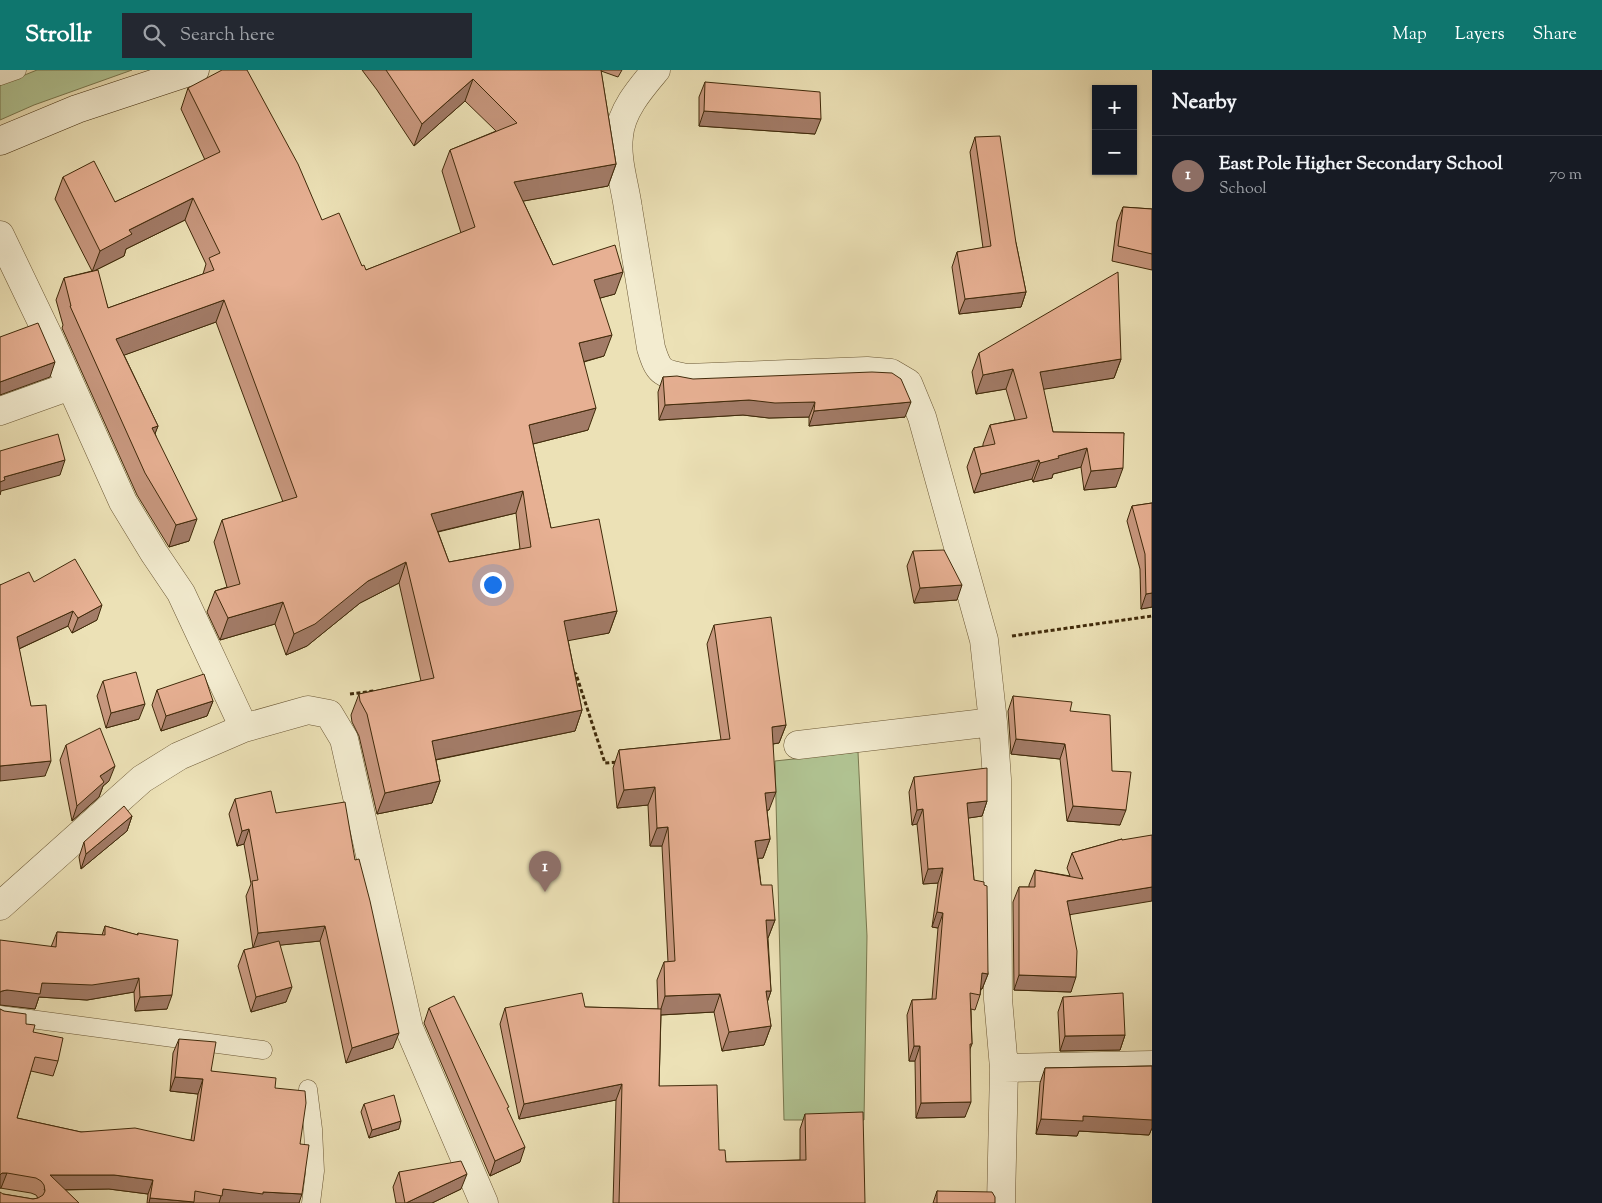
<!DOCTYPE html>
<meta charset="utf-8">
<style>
:root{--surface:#171b24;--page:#242831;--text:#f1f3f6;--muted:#9ea1a6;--line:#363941;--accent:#0f766e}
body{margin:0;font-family:"Sorts Mill Goudy",serif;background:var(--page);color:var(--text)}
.controls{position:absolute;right:15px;top:15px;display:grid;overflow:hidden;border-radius:0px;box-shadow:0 1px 4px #0004}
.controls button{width:45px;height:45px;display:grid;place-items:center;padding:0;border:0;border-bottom:1px solid var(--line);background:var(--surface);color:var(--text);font:25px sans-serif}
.you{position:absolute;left:492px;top:514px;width:18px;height:18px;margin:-12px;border:4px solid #fff;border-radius:50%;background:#1a73e8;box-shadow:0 0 0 8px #1a73e833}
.badge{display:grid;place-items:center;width:32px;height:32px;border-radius:50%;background:var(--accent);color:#fff;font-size:16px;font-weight:700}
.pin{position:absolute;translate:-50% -41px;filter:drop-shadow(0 1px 2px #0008)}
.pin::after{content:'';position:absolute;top:26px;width:18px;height:15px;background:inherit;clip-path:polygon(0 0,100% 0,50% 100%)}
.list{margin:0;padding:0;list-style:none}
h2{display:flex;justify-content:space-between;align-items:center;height:65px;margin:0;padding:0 20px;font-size:21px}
h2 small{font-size:16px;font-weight:400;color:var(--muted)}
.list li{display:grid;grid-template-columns:32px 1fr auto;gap:15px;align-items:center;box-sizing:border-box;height:80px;padding:0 20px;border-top:1px solid var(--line)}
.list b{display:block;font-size:19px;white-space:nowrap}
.list p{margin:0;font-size:16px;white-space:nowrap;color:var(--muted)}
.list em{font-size:16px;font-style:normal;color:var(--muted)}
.icon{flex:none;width:28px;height:28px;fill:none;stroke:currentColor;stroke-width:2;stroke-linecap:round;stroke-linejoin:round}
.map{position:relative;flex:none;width:1152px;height:1133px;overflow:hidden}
header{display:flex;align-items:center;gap:30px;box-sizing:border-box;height:70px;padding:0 25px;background:var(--accent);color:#fff}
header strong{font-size:24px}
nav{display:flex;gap:28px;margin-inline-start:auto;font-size:18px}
.search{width:350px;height:45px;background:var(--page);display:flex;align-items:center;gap:12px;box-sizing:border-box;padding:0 18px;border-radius:0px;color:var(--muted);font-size:19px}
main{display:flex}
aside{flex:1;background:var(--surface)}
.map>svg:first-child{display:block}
.green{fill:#b1c493;stroke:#78774e}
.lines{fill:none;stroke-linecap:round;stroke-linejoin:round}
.service-casing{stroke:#6b5835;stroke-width:19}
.minor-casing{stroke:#6b5835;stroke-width:29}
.secondary-casing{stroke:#402a0a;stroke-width:29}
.path{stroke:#402a0a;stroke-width:3;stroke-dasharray:4 2.5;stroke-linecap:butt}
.service{stroke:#f3ecd0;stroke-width:18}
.minor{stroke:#f3ecd0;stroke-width:28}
.secondary{stroke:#f3ecd0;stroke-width:28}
.wall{fill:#c7977e;stroke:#402a0a;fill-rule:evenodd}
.shaded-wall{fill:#a27b67;stroke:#402a0a}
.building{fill:#e7b093;stroke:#402a0a;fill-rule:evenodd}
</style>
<header>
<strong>Strollr</strong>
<div class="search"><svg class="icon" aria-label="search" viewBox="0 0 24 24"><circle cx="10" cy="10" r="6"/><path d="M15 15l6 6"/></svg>Search here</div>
<nav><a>Map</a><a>Layers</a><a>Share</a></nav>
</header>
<main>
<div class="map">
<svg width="1152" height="1133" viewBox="0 0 1152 1133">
<rect width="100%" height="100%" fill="#ece1b6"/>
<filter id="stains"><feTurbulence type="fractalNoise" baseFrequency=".004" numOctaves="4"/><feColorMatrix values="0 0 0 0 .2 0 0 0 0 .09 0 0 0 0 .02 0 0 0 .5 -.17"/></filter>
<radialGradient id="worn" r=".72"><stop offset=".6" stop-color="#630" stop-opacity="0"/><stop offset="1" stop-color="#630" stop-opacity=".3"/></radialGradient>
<path class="green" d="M37,0H132L34,35L0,50V15Z
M858,682L867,866L864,1050H784L775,691Z"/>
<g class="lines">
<g class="service-casing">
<path id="service" d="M0,6L17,0
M0,945L263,980
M308,1019L313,1059L315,1101L311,1133"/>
</g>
<g class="minor-casing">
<path id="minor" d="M656,0C640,19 621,41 619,66C616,90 625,115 628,138C636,185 643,232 651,278C659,304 662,303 687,308L867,301L891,303L908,313L922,347L984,570L993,652L997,709L998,929L1004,998L1001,1133
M0,165L48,265L123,432L154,483L181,523L244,658
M0,341L70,316
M798,675L993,652
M0,836L142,709L179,686L244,658L308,640L329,644L344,669L409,958L484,1133
M1004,998L1152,995"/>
</g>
<g class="secondary-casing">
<path id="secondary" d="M0,71L77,39L195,0"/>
</g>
<path class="path" d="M1012,566L1152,546
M573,602L576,604L605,693L618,692
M350,624L374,621"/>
<use href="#service" class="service"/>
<use href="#minor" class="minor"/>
<use href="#secondary" class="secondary"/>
</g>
<path class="wall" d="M362,0H622L618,7L601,1L616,94L608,116L523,131L553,195L615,224L600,228L604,286L584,292L588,360L533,374L551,458L617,541L609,563L568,570L582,640L575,661L436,690L440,711L432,733L377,744L359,666L352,652L351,645L359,624L421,611L399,513L360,533L307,576L286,585L275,554L220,570L207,542L215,521L227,517L214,472L222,450L283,432L216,252L124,285L158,356L155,363L189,471L169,477L137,425L62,258L63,255L56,230L64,208L92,201L55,129L63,107L115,132L205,90L181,39L188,18L322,150L366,200L461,163L442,101L450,80L496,61L465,31L414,76L377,20ZM185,150L206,194L203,204L108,238L96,200L124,186L126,179ZM516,443L520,479L449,492L438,462Z
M705,12L815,64L699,56V27Z
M975,67L1016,173L1026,222L1021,237L959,244L952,197L957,182L983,178L970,82Z
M1123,137L1152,139V200L1112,191L1117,152Z
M979,283L1121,289L1114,308L1043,319L1053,362L1124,363L1116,417L1084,420L1081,397L1053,404L1052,408L1033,412L1032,409L974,423L967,397L974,378L983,376V374L990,355L1015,350L1006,319L976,324L972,302Z
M663,307L905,347L809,356V347L769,348L743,345L659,350L658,322Z
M1152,433V537L1141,539L1140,499L1127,451L1132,436Z
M913,481L957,530L914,533L907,496Z
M34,512L97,550L72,563L68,556L19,579L45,706L0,515Z
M714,555L786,655L779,673L773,674L769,740H767L770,769L763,788H758L761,815L775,850L768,868L771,921L767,932L771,956L764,975L722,981L714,942L661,945L659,1016L719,1080L726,1092L800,1090V1059L805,1044L865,1133H613L616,1030L519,1049L500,954L505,938L585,937L658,939L657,910L664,892H668L662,776H650L648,735L617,738L613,698L619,680L721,670L707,574Z
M103,611L139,649L106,658L97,626Z
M157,620L213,631L207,646L161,661L152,635Z
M1013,626L1070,641L1112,701L1120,755L1067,751L1060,689L1011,684L1008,641Z
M66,675L109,711L103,716L99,727L72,751L60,690Z
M914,707L987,731L982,746L968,748L974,810L988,904L982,919H981L980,925L975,940L971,939L972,974L970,979L965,1047L916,1048L915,991H909L907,945L912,930L932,929L938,858L932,857L938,813L923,814L917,754L912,755L909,722Z
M235,729L276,743L355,790L393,978L346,993L320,871L280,875L286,932L251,942L238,896L244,880L253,878L246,826L251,814L244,774L237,776L229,744Z
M132,746L127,761L81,799L79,787L84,772Z
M1122,769L1070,844L1071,922L1014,920L1013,832L1019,817H1029V815L1035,800L1070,806L1067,798L1072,783Z
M105,856L137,865L138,863L167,939L135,941L134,922L87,930L39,927L35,939L1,934L51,877L57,862L102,865Z
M1063,927L1125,965L1120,980L1060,981L1058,942Z
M429,938L520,1092L490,1106L424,953Z
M0,939L26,954L58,991L53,1006L31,1001L17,1048L81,1062L191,1070L198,1024L170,1021L173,983L179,969L211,1001L275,1018L300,1074L299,1133H147L148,1124L109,1119L65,1120L79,1133H0L3,1124L33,1129L38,1128L36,1125L31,1123L0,1118Z
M1152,996V1058L1149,1065L1079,1061L1077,1066L1036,1064L1040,1013L1045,998Z
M364,1034L399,1059L369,1068L361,1042Z
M399,1102L461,1119L432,1133H396L393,1117Z
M937,1121L995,1133H933Z"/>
<path class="shaded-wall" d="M473,9L465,31L414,76L422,54Z
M704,41L821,49L815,64L699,56Z
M616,94L608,116L507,134L514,112Z
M193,128L185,150L126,179L124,186L92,202L100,181L129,160Z
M623,202L615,224L586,232L594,210Z
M1026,222L1021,237L959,244L965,229Z
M224,230L216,252L108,291L116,269Z
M612,265L604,286L571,295L579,273Z
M1121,289L1114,308L1033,321L1040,302Z
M55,292L50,307L0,325V312Z
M1013,299L1006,319L976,324L983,305Z
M749,330L815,332L809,347L769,348L743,345L659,350L665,335Z
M911,332L905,347L809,356L814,341Z
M596,338L588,360L521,377L529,355Z
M158,356L150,377L152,358Z
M1087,378L1081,397L1053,404L1052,408L1033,412L1040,393L1058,386Z
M65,390L60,405L1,421L0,425V412L4,407Z
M1039,390L1032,409L974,423L981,404Z
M1123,398L1116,417L1084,420L1091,401Z
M523,421L516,443L423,465L431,444Z
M197,449L189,471L169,477L176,455Z
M406,492L399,513L360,533L307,576L286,585L294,564L368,511Z
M962,515L957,530L914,533L920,518Z
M1152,523V537L1141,539L1146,524Z
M283,532L275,554L220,570L228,548Z
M102,535L97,550L72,563L78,548Z
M73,541L68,556L12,582L17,567Z
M617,541L609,563L556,573L564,551Z
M213,631L207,646L161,661L166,646Z
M145,634L139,649L106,658L111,643Z
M582,640L575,661L424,692L432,671Z
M786,655L779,673L765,675L772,657Z
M1016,669L1065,674L1060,689L1011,684Z
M51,691L45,706L0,711V696Z
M115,696L109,711L103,716L99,727L72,751L77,736L100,706Z
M440,711L432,733L377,744L385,723Z
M655,717L648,735L617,738L624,720Z
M776,722L769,740L759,741L765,723Z
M987,731L982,746L962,749L967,733Z
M1073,736L1126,740L1120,755L1067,751Z
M923,739L917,754L912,755L917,740Z
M132,746L127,761L81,799L86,784Z
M668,757L662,776H650L657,758Z
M249,759L244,774L237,776L242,761Z
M770,769L763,788L749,789L755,771Z
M943,798L938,813L923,814L928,799Z
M1152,817V831L1062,846L1067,831Z
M937,842L943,843L938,858L932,857Z
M766,850H775L768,868H760Z
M325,856L320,871L253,878L258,863Z
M982,903L988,904L982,919L977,918Z
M1019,905L1076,907L1071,922L1014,920Z
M139,908L134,922L87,930L39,927L35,939L0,935V922L2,921L42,913Z
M292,917L286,932L251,942L256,927Z
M766,921H771L765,939Z
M720,924L714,942L659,945L665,926Z
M172,925L167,939L135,941L140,927Z
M771,956L764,975L722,981L729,962Z
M399,963L393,978L346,993L352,978Z
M1125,965L1120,980L1060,981L1065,966Z
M914,976H920L915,991H909Z
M175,1007L203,1009L198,1024L170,1021Z
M622,1014L616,1030L519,1049L524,1034Z
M971,1032L965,1047L916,1048L921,1033Z
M1083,1046L1152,1049V1058L1149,1065L1079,1061L1077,1066L1036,1064L1041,1049Z
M401,1051L399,1059L369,1068L372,1060Z
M525,1077L520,1092L490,1106L495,1091Z
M2,1103H7L1,1118H0V1105Z
M467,1104L461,1119L432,1133H406Z
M50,1105H114L153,1110L148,1124L109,1119L44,1120Z
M223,1119L263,1122L302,1124L299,1133H219Z
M150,1128L194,1132L193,1133H149Z"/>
<path class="building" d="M222,0H247L298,94L322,150L339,143L362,196L364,195L366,200L475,157L450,80L517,53L473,9L422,54L386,0H601L616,94L514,112L553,195L615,175L623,202L594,210L612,265L579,273L596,338L529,355L551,458L599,449L617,541L564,551L582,640L432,671L440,711L385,723L367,644L360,631L359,624L434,608L406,492L368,511L315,554L294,564L283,532L228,548L215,521L240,514L222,450L297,427L224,230L116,269L158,356L152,358L197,449L176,455L145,403L70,236H71L64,208L98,200L108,238L214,200L209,188L220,183L193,128L129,160L132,164L100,181L63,107L94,91L115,132L220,82L188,18ZM523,421L531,477L449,492L431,444Z
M705,12L820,22L821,49L704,41Z
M1000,66L1016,173L1026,222L965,229L957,182L991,176L975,67Z
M1123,137L1152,139V184L1118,176Z
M1118,202L1121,289L1040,302L1053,362L1124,363L1123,398L1091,401L1087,378L1058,386L1059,388L1040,393L1039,390L981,404L974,378L995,374L990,355L1027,348L1013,299L983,305L979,283Z
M38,253L55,292L0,312V267Z
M872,302L892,303L901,309L911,332L814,341L815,332L775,333L749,330L665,335L663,307L677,306L693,309Z
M58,364L65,390L4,407L5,410L0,412V381Z
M1152,433V523L1146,524L1145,484L1132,436Z
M944,480L962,515L920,518L913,481Z
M75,489L102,535L78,548L73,541L17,567L31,636L46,635L51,691L0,696V515L29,502L34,512Z
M771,547L786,655L772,657L776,722L765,723L770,769L755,771L761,815H772L775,850H766L771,921H766L771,956L729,962L720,924L665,926L664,892L675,891L668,757L657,758L655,717L624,720L619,680L730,669L714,555Z
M136,602L145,634L111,643L103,611Z
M204,604L213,631L166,646L157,620Z
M1013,626L1072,632L1070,641L1110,645L1112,701L1131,702L1126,740L1073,736L1065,674L1016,669Z
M100,658L115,696L100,706L104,712L77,736L66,675Z
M987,698V731L967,733L974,810L984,812V815L987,816L988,904L982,903L980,925L970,923L972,974H970L971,1032L921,1033L920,976H914L912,930L936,929L943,843L937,842L943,798L928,799L923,739L917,740L914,707Z
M271,721L276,743L345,732L355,790L359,789L370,831L399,963L352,978L325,856L258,863L252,811L258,810L249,759L242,761L235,729Z
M124,736L132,746L86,784L84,772Z
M1152,765V817L1067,831L1077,881L1076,907L1019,905V817H1035V800L1083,809L1072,783L1122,769V770Z
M105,856L138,865V863L178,870L172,925L140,927L139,908L92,915L42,913L40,924L7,920L2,921L0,922V870L56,877L57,862L105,865Z
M279,871L292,917L256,927L244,880Z
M582,923L585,937L661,939L659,1016L717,1015L719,1080H725L726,1092L806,1090L805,1044L863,1042L865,1133H619L622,1014L524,1034L505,938Z
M1123,923L1125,965L1065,966L1063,927Z
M454,926L509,1037L507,1038L525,1077L495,1091L429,938Z
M0,939L4,941L26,944V954L35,955L33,962L63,968L58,991L35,987L17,1048L81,1062L135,1058L194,1071L203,1009L175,1007L179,969L216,972L211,1001L276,1008L275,1018L305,1021L306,1033L300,1074L309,1075L302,1124L263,1122V1124L223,1119L222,1126L195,1121L194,1132L150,1128L153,1110L114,1105H50L79,1133H0V1122L3,1124L33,1129L38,1128L43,1125L45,1121L44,1115L41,1111L36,1108L7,1103H2L0,1105Z
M1152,996V1050L1083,1046V1051L1041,1049L1045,998Z
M394,1025L401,1051L372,1060L364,1034Z
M461,1091L467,1104L406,1133H405L399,1102Z
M937,1121L992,1122L995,1127V1133H937Z"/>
<rect width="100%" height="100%" filter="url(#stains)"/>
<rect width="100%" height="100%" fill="url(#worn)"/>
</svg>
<div class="controls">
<button>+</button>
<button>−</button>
</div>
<div class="you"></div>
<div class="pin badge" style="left:545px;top:822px;background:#8d6e63">1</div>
</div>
<aside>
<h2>Nearby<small></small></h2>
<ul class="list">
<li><span class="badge" style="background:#8d6e63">1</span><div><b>East Pole Higher Secondary School</b><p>School</p></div><em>70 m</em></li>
</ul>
</aside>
</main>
